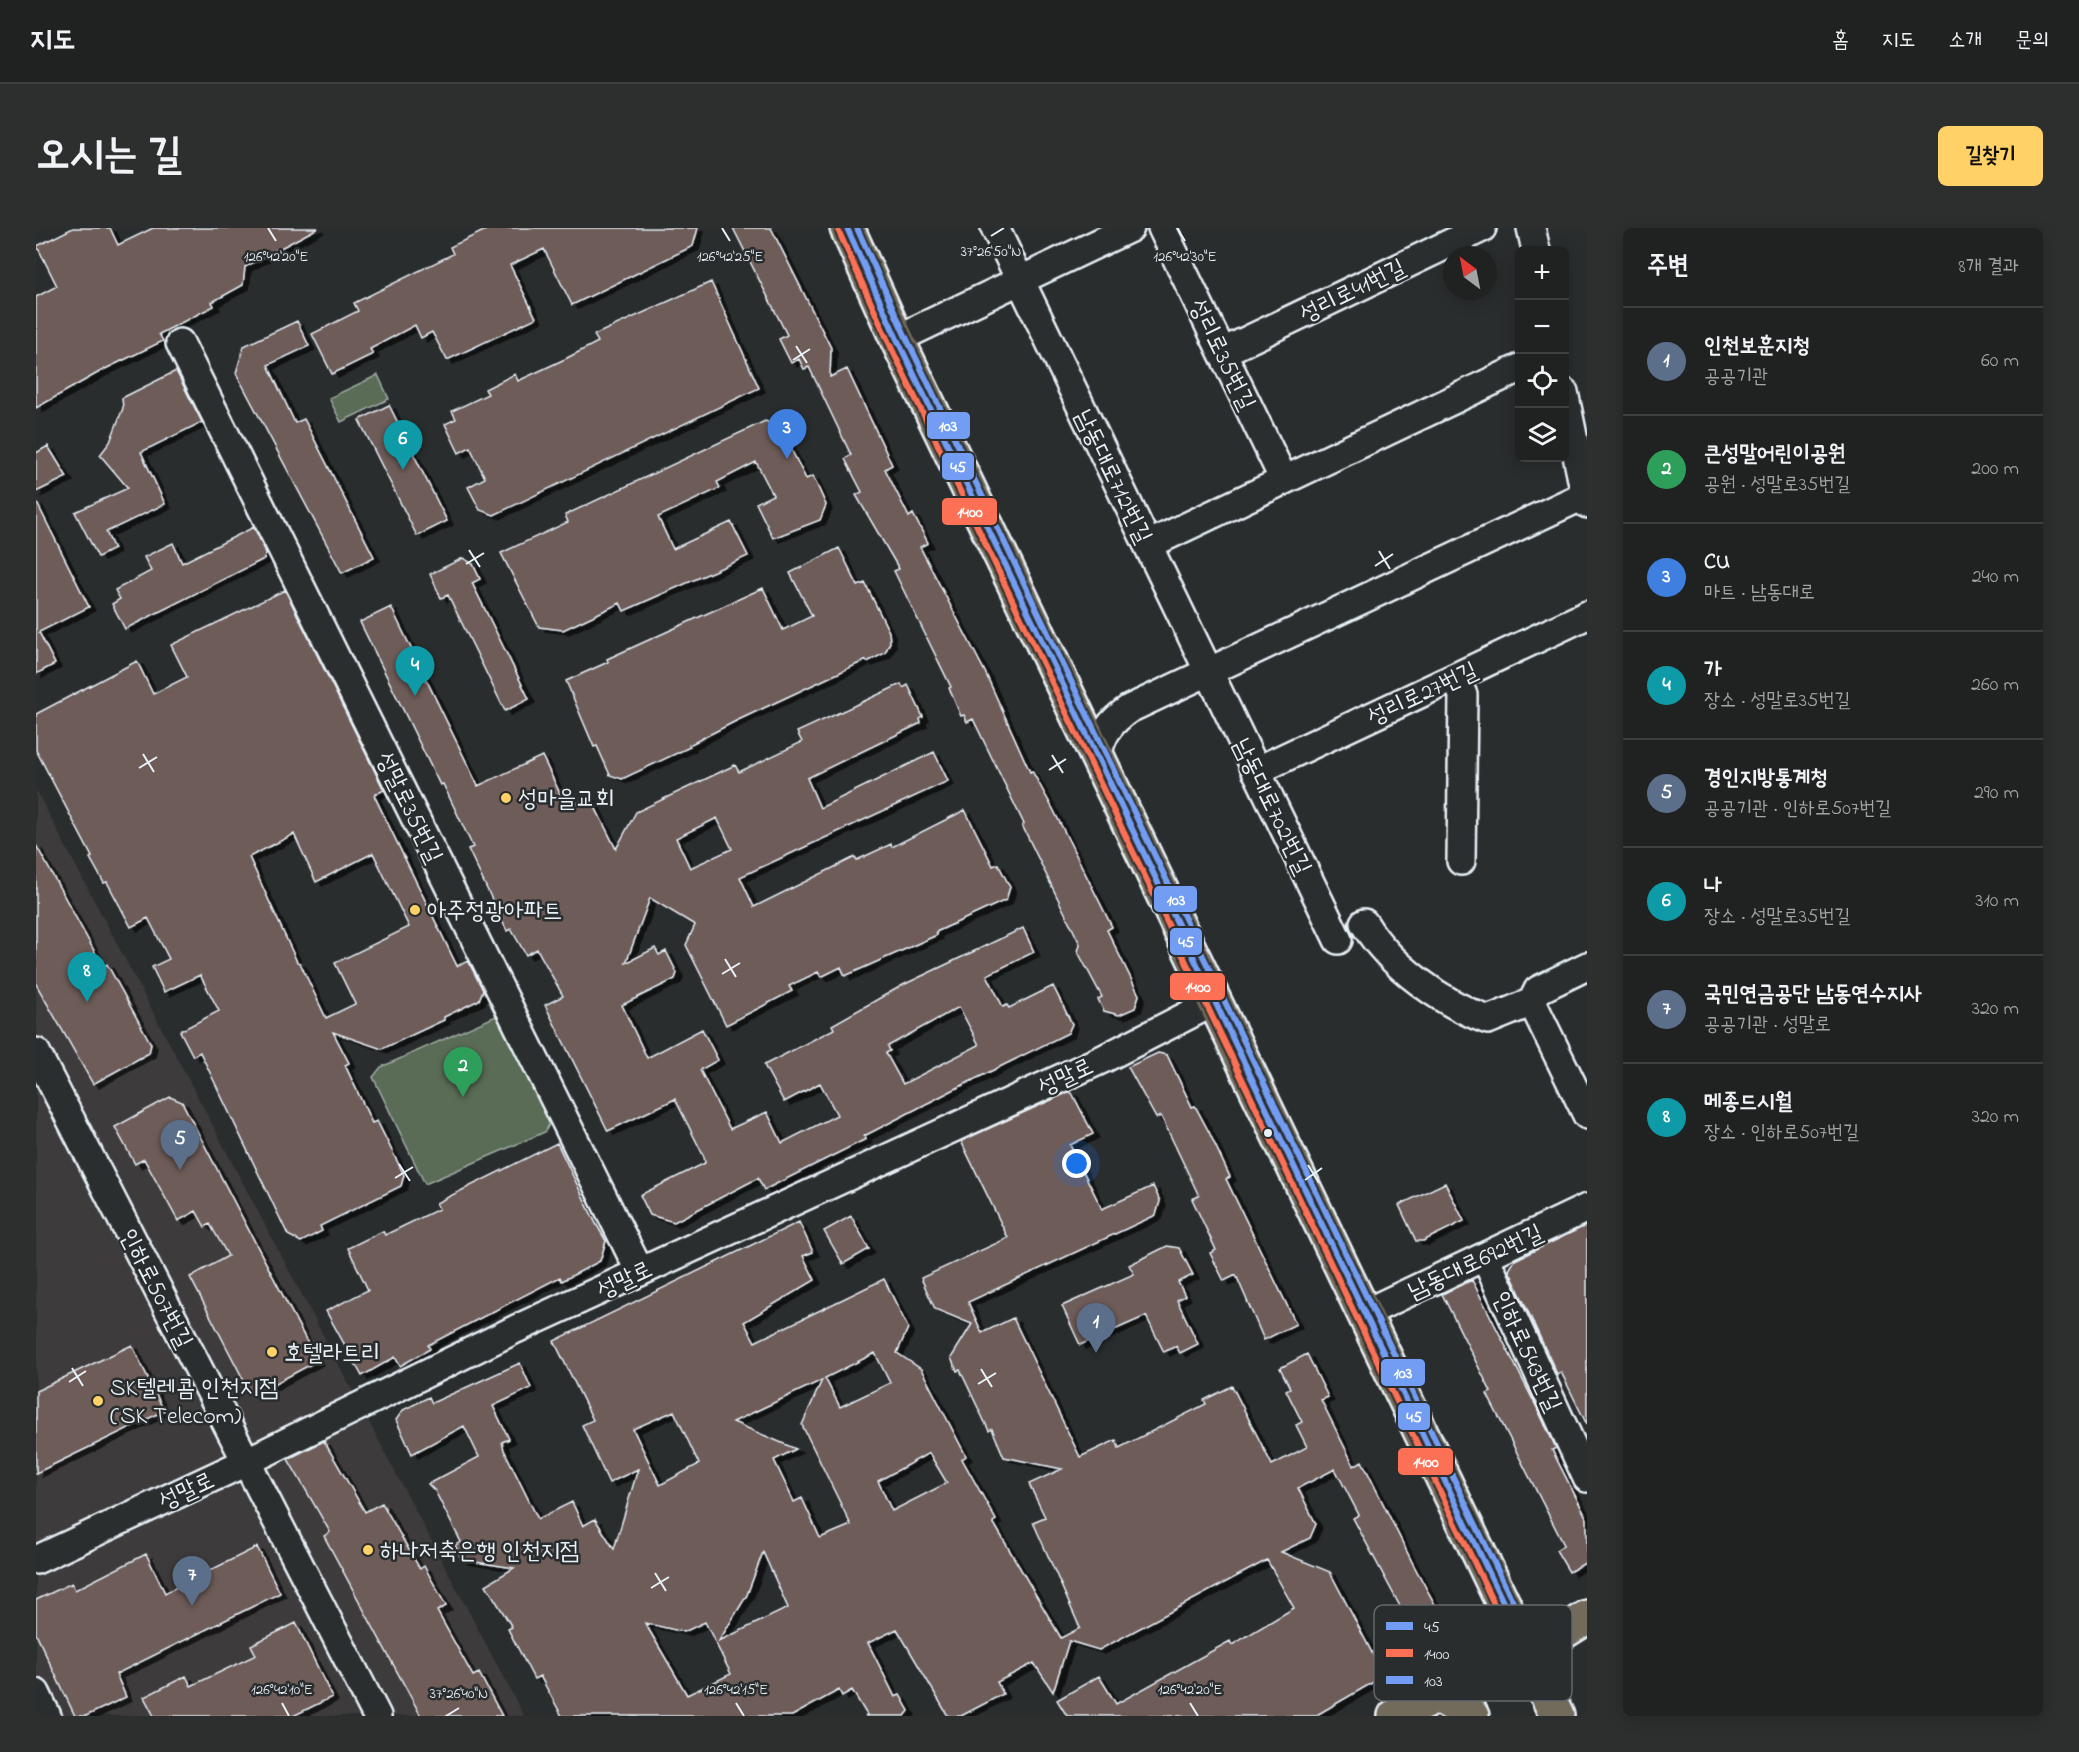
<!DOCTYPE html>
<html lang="ko">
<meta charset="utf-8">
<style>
:root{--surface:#202222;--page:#2d2f2f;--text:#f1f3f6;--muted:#a2a4a5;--line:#3d3f40;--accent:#ffd166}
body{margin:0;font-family:"Indie Flower","Poor Story",sans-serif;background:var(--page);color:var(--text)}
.controls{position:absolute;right:18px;top:18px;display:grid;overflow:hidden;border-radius:9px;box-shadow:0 3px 15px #0003}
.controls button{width:54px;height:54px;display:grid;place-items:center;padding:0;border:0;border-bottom:2px solid var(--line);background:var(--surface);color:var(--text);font:30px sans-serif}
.compass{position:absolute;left:1407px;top:18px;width:54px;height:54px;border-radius:50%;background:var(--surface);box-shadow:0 3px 15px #0003;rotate:328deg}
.you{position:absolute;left:1041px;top:936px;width:21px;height:21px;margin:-15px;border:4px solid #fff;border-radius:50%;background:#1a73e8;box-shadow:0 0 0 9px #1a73e833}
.badge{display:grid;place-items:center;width:39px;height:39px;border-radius:50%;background:var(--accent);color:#fff;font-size:20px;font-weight:700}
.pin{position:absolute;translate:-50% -50px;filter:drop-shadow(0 2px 3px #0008)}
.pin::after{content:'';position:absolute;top:32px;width:21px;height:18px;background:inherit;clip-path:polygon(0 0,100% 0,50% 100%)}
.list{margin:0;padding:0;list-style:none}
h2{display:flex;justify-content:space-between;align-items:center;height:78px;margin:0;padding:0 24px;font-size:26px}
h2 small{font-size:20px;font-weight:400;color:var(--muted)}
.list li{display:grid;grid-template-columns:39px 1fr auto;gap:18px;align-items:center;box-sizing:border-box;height:108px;padding:0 24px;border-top:2px solid var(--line)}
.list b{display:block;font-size:22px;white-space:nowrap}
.list p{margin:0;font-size:20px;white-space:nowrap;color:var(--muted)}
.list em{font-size:20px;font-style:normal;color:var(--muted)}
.icon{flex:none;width:33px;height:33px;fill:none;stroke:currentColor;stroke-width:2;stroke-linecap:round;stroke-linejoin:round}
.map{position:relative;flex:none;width:1551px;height:1488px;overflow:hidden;border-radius:9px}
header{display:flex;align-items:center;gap:36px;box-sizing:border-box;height:84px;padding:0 30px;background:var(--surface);border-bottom:2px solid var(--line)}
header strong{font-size:28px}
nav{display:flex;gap:33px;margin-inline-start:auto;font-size:21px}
.intro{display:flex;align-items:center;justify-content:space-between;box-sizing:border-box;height:144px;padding:0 36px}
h1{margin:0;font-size:42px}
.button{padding:15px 27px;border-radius:9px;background:var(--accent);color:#111;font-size:21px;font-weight:700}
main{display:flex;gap:36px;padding:0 36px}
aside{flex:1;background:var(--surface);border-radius:9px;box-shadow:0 3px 15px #0003}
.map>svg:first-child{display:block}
.built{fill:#3e3b3b}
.green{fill:#5a6c56;stroke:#a1aea7;stroke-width:1.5}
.building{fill:#6e5b59;stroke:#e8f1f8;stroke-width:1.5;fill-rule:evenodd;filter:url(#shadow)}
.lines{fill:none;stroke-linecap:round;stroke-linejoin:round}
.minor-casing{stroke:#e8f1f8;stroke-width:32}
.major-casing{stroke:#e8f1f8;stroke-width:38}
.minor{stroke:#2a2d2e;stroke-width:27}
.major{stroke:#726b5a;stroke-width:33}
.bus-1-casing{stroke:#2a2d2e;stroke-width:10}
.bus-2-casing{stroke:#2a2d2e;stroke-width:10}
.bus-3-casing{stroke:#2a2d2e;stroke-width:10}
.bus-1{stroke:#729df2;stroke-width:6}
.bus-2{stroke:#fc7156;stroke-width:6}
.bus-3{stroke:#729df2;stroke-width:6}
.ticks{fill:none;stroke:#e8f1f8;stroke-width:2}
.poi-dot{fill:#ffd166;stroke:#2a2d2e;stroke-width:2}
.bus-dot{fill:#e8f1f8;stroke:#2a2d2e;stroke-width:2}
.labels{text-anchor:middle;stroke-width:5;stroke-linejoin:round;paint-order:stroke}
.street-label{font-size:24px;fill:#e8f1f8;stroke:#2a2d2e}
.poi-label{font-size:24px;fill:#e8f1f8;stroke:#2a2d2e;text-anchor:start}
.key{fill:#2a2d2e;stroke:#63686b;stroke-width:1.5}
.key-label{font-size:16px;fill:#e8f1f8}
.ticks-label{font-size:15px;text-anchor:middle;fill:#e8f1f8;stroke:#2a2d2e;stroke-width:5;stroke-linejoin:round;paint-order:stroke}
.line-badge{stroke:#2a2d2e;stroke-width:2}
.badge-label{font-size:16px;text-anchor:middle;font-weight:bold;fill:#fff}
</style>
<header>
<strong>지도</strong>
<nav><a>홈</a><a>지도</a><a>소개</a><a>문의</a></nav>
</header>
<div class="intro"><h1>오시는 길</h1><a class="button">길찾기</a></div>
<main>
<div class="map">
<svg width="1551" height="1488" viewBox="0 0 1551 1488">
<defs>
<filter id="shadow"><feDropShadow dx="6" dy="4" stdDeviation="0" flood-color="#0009"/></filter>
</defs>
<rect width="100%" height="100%" fill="#2a2d2e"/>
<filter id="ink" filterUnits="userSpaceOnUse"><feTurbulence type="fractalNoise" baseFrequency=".0167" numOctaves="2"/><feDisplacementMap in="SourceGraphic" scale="12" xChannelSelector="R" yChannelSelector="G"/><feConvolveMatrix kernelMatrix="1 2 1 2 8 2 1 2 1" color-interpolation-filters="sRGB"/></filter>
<g filter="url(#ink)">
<path class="built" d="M0,562L415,1350L488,1488H0Z"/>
<path class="green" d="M342,147L353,171L305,194L293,170Z
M460,788L472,794L517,889L509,904L389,956L337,849L345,839Z"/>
<path class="building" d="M37,0H74L82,17L117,0H282L209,39L207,57L176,74L178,78L123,106L127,113L67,142L0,180V69L21,58L1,18Z
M454,0H662L657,18L536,77L508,21L474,37L500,90L411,132L396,104L385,110L379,97L334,121L337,126L296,146L276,106L322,83L318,75L417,26L414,19Z
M697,0H735L795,120L794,149L811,141L856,237L849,241L873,289L877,286L892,315L884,319L949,444L994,544L996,543L1017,581L1076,699L1071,702L1103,767L1099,780L1083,787L1068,783L1062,771L1066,769L1042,724L1044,716L986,597L988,596L937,491L931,494L928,487L925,488L913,460L915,459L858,343L863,341L820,267L826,264L809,231L815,227L773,139L768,141L763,131L755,135L743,111L751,107Z
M675,54L723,160L458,287L444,282L432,259L449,250L434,219L423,225L409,196L420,191L416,183L452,166L449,161L479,146L482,153L529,131L562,114L558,107Z
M261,93L273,118L232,137L259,195L268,191L338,329L306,345L200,145L208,118Z
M140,143L166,194L105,224L129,276L70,304L78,321L62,329L39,284L92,260L64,227L74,214L87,180L86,170Z
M353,177L411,293L381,308L323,192Z
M729,193L744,199L770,251L777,248L790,277L784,292L737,310L720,275L737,267L720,234L681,254L684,260L622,289L637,321L695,294L712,328L588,383L584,375L527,402L503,399L465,325L532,294L529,287Z
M12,218L31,249L0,264V225Z
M0,273L53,379L3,404L19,436L0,446Z
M218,299L230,325L228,331L89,401L76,376L84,371L79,362L115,343L108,329L137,315L146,335Z
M803,320L822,358L829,355L853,404L854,414L849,425L831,434L830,432L700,493L653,517L654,519L586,551L574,547L561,518L558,519L530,453L572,434L571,431L727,360L747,402L776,388L754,345Z
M427,330L437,336L444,351L436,355L493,471L469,483L412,367L405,370L394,346Z
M249,362L348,562L338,567L421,738L432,733L447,762L443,772L408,789V792L346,821L297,804L313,835L309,837L336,895L341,893L368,947L365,958L284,998L286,1003L265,1014L252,1007L164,824L157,828L144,803L183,783L164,747L128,764L116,739L133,731L112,690L95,699L71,654L68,655L54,630L56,629L0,522V486L101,433L117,466L151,449L135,417ZM258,606L280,654L337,625L373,699L299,735L319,776L290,790L264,735L261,734L213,629Z
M355,379L442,558L506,528L531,580L554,569L580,621L600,584L699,537L703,544L766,514L761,504L865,456L867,460L872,457L887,489L884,491L885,495L771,550L784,580L898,524L912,553L704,649L718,679L819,629L821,632L855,616L856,619L929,582L957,638L962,636L974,659L970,672L900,704L901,707L809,748L805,739L785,749L782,744L753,758L756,763L690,797L650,717L659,697L614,670L590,735L619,720L623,727L630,723L641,745L639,751L586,777L611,830L666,801L682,832L664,842L694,901L731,884L746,915L801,887L784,855L748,874L728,837L798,801L796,797L867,757L987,700L998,724L951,747L967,779L971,777L973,780L1017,758L1036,796L1032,805L917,862L828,908L830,911L728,962L722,950L638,994L614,987L604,967L669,935L668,929L639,871L572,903L509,777L527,768L501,721L490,727L475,701L471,703L432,621L437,619L407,556L404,557L324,394ZM681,590L696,621L654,640L640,610ZM923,779L943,817L867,856L850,825L854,823L852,818Z
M0,617L67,739L71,736L115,816L113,825L57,856L0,756Z
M1122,825L1131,827L1156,879L1159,878L1173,904L1194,949L1190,951L1260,1096L1228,1112L1200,1047L1188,1053L1174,1025L1180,1022L1156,971L1163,968L1125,888L1120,890L1092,839Z
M1033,864L1036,865L1057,906L1034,917L1066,981L1117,958L1124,973L1120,987L932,1074L946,1105L977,1090L1044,1229L1080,1212L1083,1220L1170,1176L1168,1172L1196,1158L1236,1237L1271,1219L1260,1197L1266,1194L1250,1162L1254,1160L1244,1140L1271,1126L1292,1169L1285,1172L1318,1238L1326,1233L1377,1336L1415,1406L1380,1426L1367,1402L1374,1397L1317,1290L1323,1287L1299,1241L1262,1260L1280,1296L1274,1310L1245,1324L1294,1344L1348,1448L1279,1488H1031L1021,1472L1063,1448L1080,1476L1194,1413L1196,1417L1258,1380L1231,1332L1063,1422L1033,1413L1017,1464L998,1435L961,1454L967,1466L925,1488H912L861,1401L832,1415L859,1469L864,1467L873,1483L869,1488H829L831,1487L816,1462L806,1468L803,1462L756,1488H526L504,1448L498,1451L472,1401L476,1399L450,1357L478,1340L426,1332L419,1317L425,1314L399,1263L392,1256L443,1229L428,1198L376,1226L360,1192L367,1182L393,1169L396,1175L484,1135L495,1160L457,1178L473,1211L466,1214L468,1222L502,1291L536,1274L547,1298L559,1291L578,1321L602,1241L573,1255L546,1197L557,1192L518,1113L763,994L777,1024L767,1028L779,1052L708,1094L719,1114L848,1051L872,1100L861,1125L885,1141L930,1228L926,1231L960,1292L957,1294L1025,1410L1044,1400L997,1294L1009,1289L993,1256L1026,1241L968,1229L956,1201L953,1203L924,1142L921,1143L915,1130L936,1096L899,1081L885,1050L972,1010L925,913ZM839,1125L854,1155L804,1179L789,1150ZM786,1152L766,1197L815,1297L784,1310L766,1270L758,1274L738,1232L760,1221L697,1194ZM638,1183L663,1236L624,1257L597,1201ZM893,1225L911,1255L856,1283L842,1253ZM727,1324L752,1380L683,1413L711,1367ZM669,1394L695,1446L651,1467L609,1395L648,1404Z
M134,869L146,874L281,1133L216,1168L154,1049L192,1028L174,996L169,999L160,983L142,993L108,931L99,936L79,899Z
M521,915L559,994L570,1013L564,1033L526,1053L524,1049L392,1117L394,1121L364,1138L359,1129L326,1148L290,1083L332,1062L312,1020L347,1003L349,1007L403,981L400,975Z
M1409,955L1428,993L1387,1013H1380L1363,977Z
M815,988L833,1021L807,1036L788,1003Z
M1551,997V1197L1525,1144L1521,1146L1473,1042L1479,1032Z
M1131,1018L1143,1020L1157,1047L1142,1054L1149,1068L1141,1072L1162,1116L1144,1125L1140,1118L1128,1124L1110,1088L1044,1117L1026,1078L1098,1046L1093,1037Z
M1436,1052L1502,1182L1520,1220L1516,1222L1551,1291V1334L1533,1344L1520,1322L1528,1317L1451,1166L1455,1164L1406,1066Z
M96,1117L128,1183L0,1245V1163Z
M288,1213L329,1284L346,1275L384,1341L388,1338L410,1378L401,1383L437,1448L443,1445L466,1488H385L288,1308L294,1304L252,1231Z
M221,1319L244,1365L80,1446L90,1469L50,1488H39L0,1406V1372L36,1355L39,1362L110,1326L129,1365Z
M260,1395L296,1469L257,1488H118L108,1469L150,1448L155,1458L220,1427L215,1417Z"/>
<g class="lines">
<g class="minor-casing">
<path id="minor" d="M959,0L1302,712
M1126,0L1248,252
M1495,0L1500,22
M861,111L1094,0
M144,115L604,1044
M1187,124L1446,0
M1528,164L1551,276
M1112,317L1484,140
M1419,449L1427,467L1425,633
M1061,528C1066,506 1074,494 1093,481L1549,267
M1220,543L1551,387
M1328,695C1353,737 1407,776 1452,792L1496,774
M1496,774L1551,887
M1496,774L1502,762L1551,738
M0,824L341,1488
M1449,1029L1551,1250
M1327,1086L1551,980
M0,1332L210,1234L480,1101L1069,830L1178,774
M0,1465L11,1488"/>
</g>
<g class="major-casing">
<path id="major" d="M811,0L861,111L1521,1488
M1401,1467L1436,1488
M1359,1488L1492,1426L1551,1389"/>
</g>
<use href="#minor" class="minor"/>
<use href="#major" class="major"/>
<g class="bus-1-casing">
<path id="bus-1" d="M811,0L861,111L1492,1426"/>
</g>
<g class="bus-2-casing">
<path id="bus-2" d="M803,4L853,115L1484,1430"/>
</g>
<g class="bus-3-casing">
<path id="bus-3" d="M821,0L869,107L1500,1422"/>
</g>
<use href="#bus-1" class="bus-1"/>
<use href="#bus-2" class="bus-2"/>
<use href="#bus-3" class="bus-3"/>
</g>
</g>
<path class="ticks" d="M232,0L240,13M686,0L694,13M1141,0L1149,13M955,8L968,0M760,118L771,135M757,132L774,121M433,322L444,339M1343,323L1354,341M430,336L448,325M1339,338L1357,326M107,526L118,544M1016,527L1027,545M103,540L121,529M1013,542L1030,531M689,731L700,749M686,746L704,735M363,936L374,953M1272,937L1283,955M359,950L377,939M1269,952L1286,940M36,1140L47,1158M945,1141L956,1159M33,1154L50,1143M942,1156L960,1145M619,1345L630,1363M615,1360L633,1349M246,1475L253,1488M700,1475L708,1488M1154,1475L1162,1488M410,1488L423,1480"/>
<g class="poi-dot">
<circle cx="470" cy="570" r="6"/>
<circle cx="379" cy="682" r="6"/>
<circle cx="236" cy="1124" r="6"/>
<circle cx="62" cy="1173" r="6"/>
<circle cx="332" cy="1322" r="6"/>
</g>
<circle class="bus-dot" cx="1232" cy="905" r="5"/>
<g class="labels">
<g class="street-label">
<text transform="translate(1316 62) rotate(-26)" y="8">성리로41번길</text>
<text transform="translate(1187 126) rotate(64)" y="8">성리로35번길</text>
<text transform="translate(1078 248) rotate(64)" y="8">남동대로712번길</text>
<text transform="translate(1386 465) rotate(-25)" y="8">성리로27번길</text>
<text transform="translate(1237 578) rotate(64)" y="8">남동대로702번길</text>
<text transform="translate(374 579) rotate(64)" y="8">성말로35번길</text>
<text transform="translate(1029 848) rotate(-25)" y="8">성말로</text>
<text transform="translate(1439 1033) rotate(-25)" y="8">남동대로692번길</text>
<text transform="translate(588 1051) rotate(-25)" y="8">성말로</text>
<text transform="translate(121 1060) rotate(63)" y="8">인하로507번길</text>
<text transform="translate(1492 1123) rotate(65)" y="8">인하로543번길</text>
<text transform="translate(150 1262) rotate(-25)" y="8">성말로</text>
</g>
<g class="poi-label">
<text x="482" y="578">성마을교회</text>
<text x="391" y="690">아주정광아파트</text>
<text x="248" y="1132">호텔라트리</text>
<text x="74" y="1167">SK텔레콤 인천지점<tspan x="74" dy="28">(SK Telecom)</tspan></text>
<text x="344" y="1330">하나저축은행 인천지점</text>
</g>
</g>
<rect x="1338" y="1377" width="198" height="96" rx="9" class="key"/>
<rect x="1350" y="1394" width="27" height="8" fill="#729df2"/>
<rect x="1350" y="1421" width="27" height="8" fill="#fc7156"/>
<rect x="1350" y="1448" width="27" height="8" fill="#729df2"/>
<g class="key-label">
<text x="1388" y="1404">45</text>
<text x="1388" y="1431">1400</text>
<text x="1388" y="1458">103</text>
</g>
<g class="ticks-label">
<text x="955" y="28">37°26'50"N</text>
<text x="240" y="33">126°42'20"E</text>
<text x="694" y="33">126°42'25"E</text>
<text x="1149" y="33">126°42'30"E</text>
<text x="246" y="1466">126°42'10"E</text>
<text x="700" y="1466">126°42'15"E</text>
<text x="1154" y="1466">126°42'20"E</text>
<text x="423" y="1470">37°26'40"N</text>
</g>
<g class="line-badge">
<rect x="890" y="183" width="45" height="29" rx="6" fill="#729df2"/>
<rect x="905" y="224" width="34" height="29" rx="6" fill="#729df2"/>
<rect x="905" y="269" width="57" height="29" rx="6" fill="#fc7156"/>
<rect x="1117" y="657" width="45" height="28" rx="6" fill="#729df2"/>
<rect x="1133" y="699" width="34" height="29" rx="6" fill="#729df2"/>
<rect x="1133" y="744" width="57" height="29" rx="6" fill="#fc7156"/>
<rect x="1344" y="1130" width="46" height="29" rx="6" fill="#729df2"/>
<rect x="1361" y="1174" width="34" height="29" rx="6" fill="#729df2"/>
<rect x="1361" y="1219" width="57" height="29" rx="6" fill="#fc7156"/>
</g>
<g class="badge-label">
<text x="912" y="203">103</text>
<text x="922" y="244">45</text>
<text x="934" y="289">1400</text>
<text x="1140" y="677">103</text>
<text x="1150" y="719">45</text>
<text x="1162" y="764">1400</text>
<text x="1367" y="1150">103</text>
<text x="1378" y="1194">45</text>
<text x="1390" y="1239">1400</text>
</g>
</svg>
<div class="controls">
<button>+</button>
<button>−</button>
<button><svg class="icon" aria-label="locate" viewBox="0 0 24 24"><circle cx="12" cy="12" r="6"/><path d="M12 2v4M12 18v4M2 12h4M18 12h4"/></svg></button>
<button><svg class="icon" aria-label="layers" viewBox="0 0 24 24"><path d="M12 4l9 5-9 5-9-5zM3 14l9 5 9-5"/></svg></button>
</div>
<svg class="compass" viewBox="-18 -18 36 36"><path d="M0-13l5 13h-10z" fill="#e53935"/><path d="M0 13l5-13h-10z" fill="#a2a4a5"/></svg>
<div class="you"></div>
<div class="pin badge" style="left:1060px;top:1125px;background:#5c6f8a">1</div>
<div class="pin badge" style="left:427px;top:869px;background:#2e9e5b">2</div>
<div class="pin badge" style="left:751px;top:231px;background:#3f7fe0">3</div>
<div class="pin badge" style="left:379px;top:468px;background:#0f9aa8">4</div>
<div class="pin badge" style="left:144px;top:942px;background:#5c6f8a">5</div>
<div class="pin badge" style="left:367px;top:242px;background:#0f9aa8">6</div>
<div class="pin badge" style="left:156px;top:1378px;background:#5c6f8a">7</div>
<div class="pin badge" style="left:51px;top:774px;background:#0f9aa8">8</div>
</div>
<aside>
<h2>주변<small>8개 결과</small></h2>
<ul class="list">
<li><span class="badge" style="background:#5c6f8a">1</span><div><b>인천보훈지청</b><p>공공기관</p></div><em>60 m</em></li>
<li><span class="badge" style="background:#2e9e5b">2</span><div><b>큰성말어린이공원</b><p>공원 · 성말로35번길</p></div><em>200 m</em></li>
<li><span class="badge" style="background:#3f7fe0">3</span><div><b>CU</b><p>마트 · 남동대로</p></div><em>240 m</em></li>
<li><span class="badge" style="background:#0f9aa8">4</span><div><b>가</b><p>장소 · 성말로35번길</p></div><em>260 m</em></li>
<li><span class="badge" style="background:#5c6f8a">5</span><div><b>경인지방통계청</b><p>공공기관 · 인하로507번길</p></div><em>290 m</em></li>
<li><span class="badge" style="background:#0f9aa8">6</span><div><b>나</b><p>장소 · 성말로35번길</p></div><em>310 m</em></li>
<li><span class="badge" style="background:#5c6f8a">7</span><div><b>국민연금공단 남동연수지사</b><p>공공기관 · 성말로</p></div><em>320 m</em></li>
<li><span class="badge" style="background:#0f9aa8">8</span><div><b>메종드시월</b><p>장소 · 인하로507번길</p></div><em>320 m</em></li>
</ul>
</aside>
</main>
